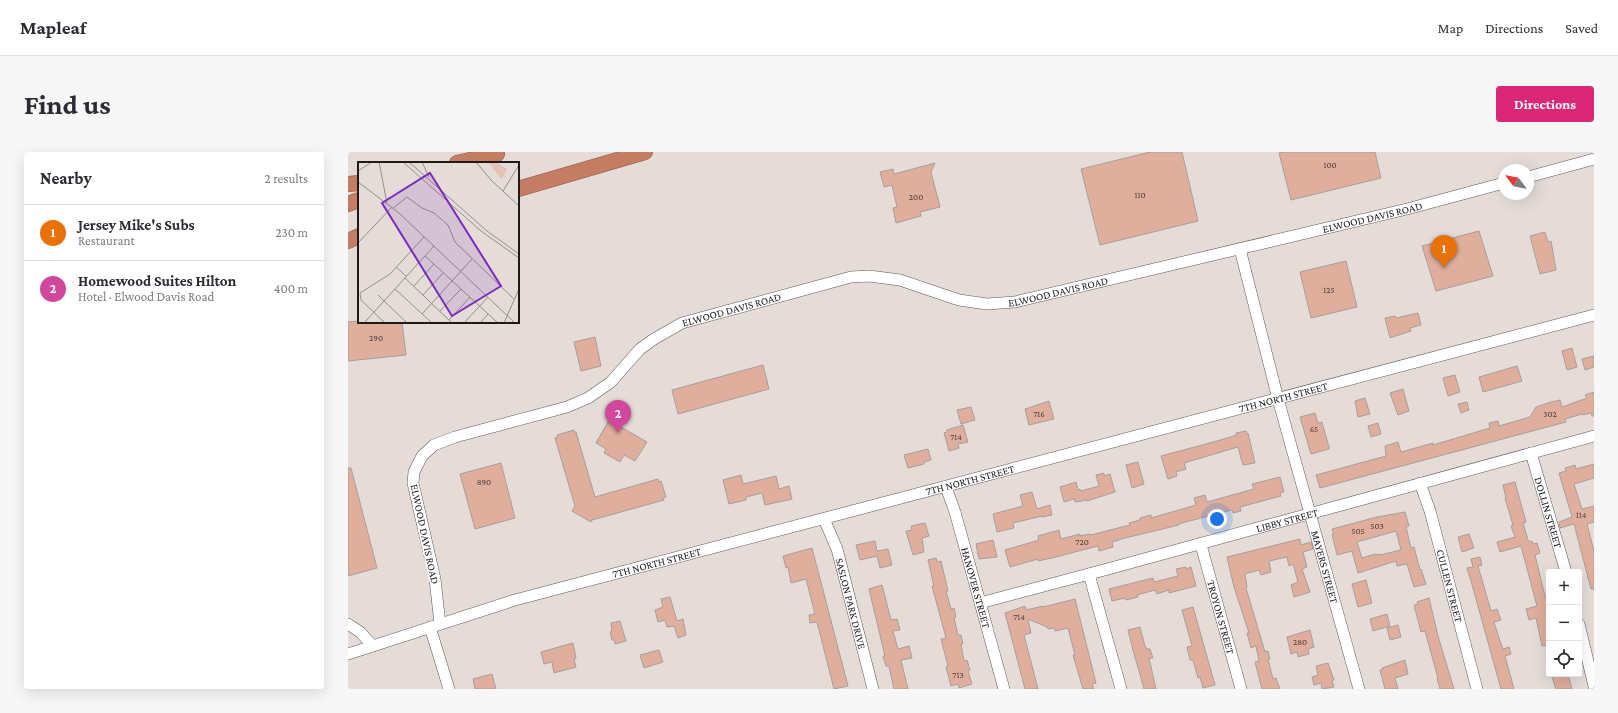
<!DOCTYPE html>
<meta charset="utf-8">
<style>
:root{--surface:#fff;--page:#f7f7f7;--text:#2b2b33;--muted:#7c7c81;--line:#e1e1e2;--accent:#db2777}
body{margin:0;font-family:"Crimson Pro",serif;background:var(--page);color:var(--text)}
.controls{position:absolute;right:12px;bottom:12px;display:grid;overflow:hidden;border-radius:4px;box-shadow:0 4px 16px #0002}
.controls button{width:36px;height:36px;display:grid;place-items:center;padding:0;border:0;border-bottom:1px solid var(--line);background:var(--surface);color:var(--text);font:20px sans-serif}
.compass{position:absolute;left:1150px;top:12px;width:36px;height:36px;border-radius:50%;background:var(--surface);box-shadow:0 4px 16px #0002;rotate:302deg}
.you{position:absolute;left:869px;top:367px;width:14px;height:14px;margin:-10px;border:3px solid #fff;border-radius:50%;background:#1a73e8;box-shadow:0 0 0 6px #1a73e833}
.badge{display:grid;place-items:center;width:26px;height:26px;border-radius:50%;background:var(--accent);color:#fff;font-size:13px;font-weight:700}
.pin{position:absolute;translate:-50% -33px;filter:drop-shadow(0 1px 2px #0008)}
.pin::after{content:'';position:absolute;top:21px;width:14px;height:12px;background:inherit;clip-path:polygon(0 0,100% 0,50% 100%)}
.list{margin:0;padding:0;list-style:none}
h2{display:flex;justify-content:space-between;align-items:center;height:52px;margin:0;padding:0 16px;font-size:17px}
h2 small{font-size:13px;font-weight:400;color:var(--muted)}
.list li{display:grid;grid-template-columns:26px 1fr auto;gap:12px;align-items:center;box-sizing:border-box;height:56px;padding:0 16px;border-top:1px solid var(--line)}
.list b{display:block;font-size:15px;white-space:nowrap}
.list p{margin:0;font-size:13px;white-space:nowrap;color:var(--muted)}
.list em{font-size:13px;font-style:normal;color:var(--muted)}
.icon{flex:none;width:22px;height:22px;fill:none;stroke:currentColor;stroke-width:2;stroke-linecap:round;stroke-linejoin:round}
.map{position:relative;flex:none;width:1246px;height:537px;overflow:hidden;border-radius:4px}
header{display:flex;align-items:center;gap:24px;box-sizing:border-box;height:56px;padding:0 20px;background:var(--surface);border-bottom:1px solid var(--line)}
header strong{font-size:19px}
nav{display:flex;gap:22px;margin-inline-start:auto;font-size:14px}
.intro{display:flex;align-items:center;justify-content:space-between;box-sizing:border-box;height:96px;padding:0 24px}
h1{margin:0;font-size:28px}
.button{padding:10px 18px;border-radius:4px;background:var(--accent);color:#fff;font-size:14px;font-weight:700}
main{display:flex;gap:24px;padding:0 24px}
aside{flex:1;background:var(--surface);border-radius:4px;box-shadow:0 4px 16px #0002}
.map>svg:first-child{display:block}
.building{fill:#dfae9c;stroke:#a89e9b;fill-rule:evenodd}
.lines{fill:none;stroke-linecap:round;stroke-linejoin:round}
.minor-casing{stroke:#605855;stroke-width:12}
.highway-casing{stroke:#8a5a49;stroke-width:16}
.minor{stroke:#fff;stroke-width:11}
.highway{stroke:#c47d63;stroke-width:15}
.labels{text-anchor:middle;stroke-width:3.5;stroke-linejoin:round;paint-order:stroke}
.number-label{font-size:9px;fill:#4e3f3a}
.street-label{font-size:11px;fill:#1e1a19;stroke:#fff}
.inset-road{fill:none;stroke:#958e8c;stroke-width:1}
.view{fill:#7b2cbf;fill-opacity:0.15;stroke:#7b2cbf;stroke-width:2}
.inset-edge{fill:none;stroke:#1e1a19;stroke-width:2}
</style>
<header>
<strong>Mapleaf</strong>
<nav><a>Map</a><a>Directions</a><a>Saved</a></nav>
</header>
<div class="intro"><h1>Find us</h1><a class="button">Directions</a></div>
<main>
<aside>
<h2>Nearby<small>2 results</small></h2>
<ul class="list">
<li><span class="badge" style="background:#e8710a">1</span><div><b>Jersey Mike's Subs</b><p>Restaurant</p></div><em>230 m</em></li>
<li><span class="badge" style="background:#d1479c">2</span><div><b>Homewood Suites Hilton</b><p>Hotel · Elwood Davis Road</p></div><em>400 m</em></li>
</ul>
</aside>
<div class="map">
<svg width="1246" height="537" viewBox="0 0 1246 537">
<rect width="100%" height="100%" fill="#e5dcd8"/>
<path class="building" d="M802,0H834L850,69L752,93L733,17Z
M936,0H1027L1033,26L943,48L931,1Z
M587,11L583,20L592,55L572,60L573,64L548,71L545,56L549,55L544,33L536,35L532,20L545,17L546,22Z
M1131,79L1145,124L1088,139L1074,94Z
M1197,80L1200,90L1203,89L1208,118L1192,122L1182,84Z
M998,109L1009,155L963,166L952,120Z
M1070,161L1073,173L1062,176L1063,179L1042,186L1037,166L1047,164L1048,166Z
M11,169L54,170L58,203L0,209V170Z
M247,185L253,214L233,219L226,190Z
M1224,196L1229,215L1219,218L1214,199Z
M1246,204V215L1237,218L1234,207Z
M415,213L421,237L330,262L324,238Z
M1169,214L1174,229L1135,240L1131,225Z
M1107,223L1112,240L1100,244L1095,226Z
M1055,237L1061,259L1050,263L1042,241Z
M1246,240V264H1244L1243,261L1235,263L1234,262L1217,267L1218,270L972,336L968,323L1038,304L1037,294L1050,290L1053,300L1085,291V293L1142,276L1141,271L1150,269L1151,274L1182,265L1188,255L1203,250L1212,248L1214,255L1239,246L1237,243Z
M1017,246L1022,262L1010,265L1007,249Z
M701,249L706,267L681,273L677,257Z
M1119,250L1121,258L1113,261L1110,252Z
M623,255L627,268L613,272L609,258Z
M967,261L970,271L974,270L981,295V297L963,302L952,265Z
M261,268L299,290L287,309L276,303L272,310L256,301L258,297L248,291Z
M1030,271L1033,282L1023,285L1020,274Z
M615,273L620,290L610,292L611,296L601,299L596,281L599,280V278Z
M226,278V280H228L247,345L310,327L311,330L313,329L318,345L315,346L316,348L244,368L243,370L224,359L227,354L207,286L210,285L209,283Z
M898,279L899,282L900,281L907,311L895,313L890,295L836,311L838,317L828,320L829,324L820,327L813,304L869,289L889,283L888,281Z
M580,297L583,308L576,310V312L560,316L556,303Z
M790,310L796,332L784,336L778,313Z
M153,311L167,366L127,377L112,322Z
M1246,312V326L1226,332L1234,357L1246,354V370L1239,372L1246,399V437H1243L1226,372L1212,376L1211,370L1224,365L1211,321L1218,319L1217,316L1227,313L1228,317Z
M0,316H3L29,416L0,424Z
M756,321V324L762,322L767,340L739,349V348L727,350L726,347L716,350L712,335L728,330L730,338L732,337L733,339L751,334L748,323Z
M393,323L395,332L428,324L431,337L441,334L444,347L417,353L414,341L398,345V348L381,352L375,328Z
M932,325L936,340L932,341L933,344L892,355L893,359L885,361L884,358L830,372L831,373L777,386L764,390L765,395L751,399L750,394L704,406L690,409V407L662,415L657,398L691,388L690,384L711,378L713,387L732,382V384L742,382L743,383L766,377L782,373L781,371L792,368V366L803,363V366L848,353L846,346L857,343L859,350L906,337L904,332Z
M1167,330L1178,370L1175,371L1180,388L1182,390L1184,389L1185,392L1189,391L1192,401L1187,403L1197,444L1199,448H1201V457H1198L1201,471V493L1194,494L1188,466L1181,468L1178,457L1189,454L1173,394L1152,400L1149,390L1167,385L1163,374L1165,373L1157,346H1158L1155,333Z
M684,340L689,357L702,353L704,363L694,365V364L665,371L666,376L649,380L645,362L675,354L672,343Z
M1057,360L1061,374L1058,375L1063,396L1066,395L1072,418L1073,417L1078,432L1066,435L1059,412L1049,414L1048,409L1010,421L1004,399L989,403L984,382H986L984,377L1029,365ZM1048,379L1053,398L1032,403V402L1027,403V402L1014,406L1009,390Z
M577,371L581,384L574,386L576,400L565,403L558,379L564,378L563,374Z
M1121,382L1126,396L1114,400L1110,385Z
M952,387L953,393L963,390L965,397L955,400L959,415L954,417L962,440L946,445L943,433L950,430L945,412L941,414L939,405L921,409L923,420L913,423L911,418L897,422L899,435L898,436L917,500L920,499L922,507H920L925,527L928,526L932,537H914L907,510L911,509L908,494L903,496L899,481H901L886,435L879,405Z
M645,388L649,405L631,407L628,392Z
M527,389L529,399L540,397L544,413L532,416L529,404L512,408L508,393Z
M464,396L500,534L486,537L469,470L462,471L461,463L467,462L458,427L443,431L440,415L438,416L435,404Z
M1132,405L1134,413L1130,414L1143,459L1149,457L1153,468L1146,470L1151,486L1155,497L1161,495L1163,502L1157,504L1166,537H1153L1123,429L1119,416L1125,415L1123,407Z
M588,406L589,410L593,409L600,439H598L603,457L606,456L608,465L606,466L610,483H613L615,492H613L616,509L619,508L622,518L620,519L624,532L611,536L610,532L603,534L598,515L600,514L593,487L598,486L584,434H586L580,408Z
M838,415V417L843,415L848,434L821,441V438L809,442L807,438L789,443L790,445L778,448L777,446L764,449L761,437L805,426L806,430L830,424L828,417Z
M1018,428L1024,451L1010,455L1004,432Z
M534,433L543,468L549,467L552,478L545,479L550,497L561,494L564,506L553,508L560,537H546L541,514H538L535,504H537L521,437Z
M322,445L329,469L335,467L338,483L330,486L326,474L319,475L317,468L310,470L307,458L315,455L313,447Z
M1081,446L1090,484L1106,537H1092L1089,527L1090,526L1077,479L1073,480L1066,453L1070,452L1069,450Z
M727,447L748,531L744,532L746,537H735L725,503H727L720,476L707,479L706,476L700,477L699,475L680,467L683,481L676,483L690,537H677L657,461L677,454L678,458L695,454V455Z
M845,455L867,533L855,536L852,525L850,526L845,508H842L839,495L844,494L834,458Z
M1039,462L1042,474L1025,479L1022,467Z
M272,469L278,489L267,492L266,488H264L262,480L264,479L263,471Z
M1050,473L1053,485L1042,488L1039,476Z
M792,475L797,494L799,497H802L805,506H801L808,537H796L785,498L780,478Z
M962,478L966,495L960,497L961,502L950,505L949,500L943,502L939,485Z
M225,491L228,506L226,507L228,515L206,521L204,510L196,512L193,500Z
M311,498L315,510L296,516L292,503Z
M1057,508L1060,522L1047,526L1050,537H1037L1032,518L1035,517L1034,516Z
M980,511L986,528L984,529L986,535L974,537L973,531L966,533L964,525L970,523L968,514Z
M144,522L148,537H127L125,527Z
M1203,522H1220L1224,537H1208Z"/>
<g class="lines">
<g class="minor-casing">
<g id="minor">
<path d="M1180,25L1246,7"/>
<path id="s1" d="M892,97L930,247L1011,537"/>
<path id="s2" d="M1183,301L1218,420"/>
<path id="s3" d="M1072,331L1082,359L1129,537"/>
<path id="s4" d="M598,335L607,360L656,537"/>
<path id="s5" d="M476,367L489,397L525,537"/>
<path id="s6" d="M853,393L893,537"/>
<path d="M741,422L773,537"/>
<path id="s7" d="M632,451C837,397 1041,340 1246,284"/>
<path d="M0,472L12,480L25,494"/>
<path id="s8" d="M92,472L87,427L65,331L66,320L74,304L86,293L107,285L219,255L240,246L263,230L292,197L306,187L334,171L503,125L521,124L552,128L611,148L639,152L667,150L1059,57L1156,31"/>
<path d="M1231,472L1246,534"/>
<path d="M82,475L101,537"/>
<path id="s9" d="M0,502L167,448L1246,163"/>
</g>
</g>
<g class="highway-casing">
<path id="highway" d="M109,11L149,2
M0,32L11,31
M170,37L297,0
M0,52L11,48
M0,89L11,84"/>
</g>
<use href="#minor" class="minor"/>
<use href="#highway" class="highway"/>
</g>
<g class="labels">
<g class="number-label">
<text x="982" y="16">100</text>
<text x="792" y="46">110</text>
<text x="568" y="48">200</text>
<text x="981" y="141">125</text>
<text x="28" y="189">290</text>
<text x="691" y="265">716</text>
<text x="1202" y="265">302</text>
<text x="966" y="280">65</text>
<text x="608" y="288">714</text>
<text x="136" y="333">890</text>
<text x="1233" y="366">114</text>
<text x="1029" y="377">503</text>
<text x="1010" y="382">505</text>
<text x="734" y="393">720</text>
<text x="671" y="468">714</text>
<text x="952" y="493">280</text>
<text x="610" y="526">713</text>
</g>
<g class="street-label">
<text dy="4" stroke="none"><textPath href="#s8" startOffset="1182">ELWOOD DAVIS ROAD</textPath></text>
<text dy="4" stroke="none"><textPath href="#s8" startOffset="859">ELWOOD DAVIS ROAD</textPath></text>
<text dy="4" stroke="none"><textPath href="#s8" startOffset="523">ELWOOD DAVIS ROAD</textPath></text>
<text dy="4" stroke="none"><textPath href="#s9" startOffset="970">7TH NORTH STREET</textPath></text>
<text dy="4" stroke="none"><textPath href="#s9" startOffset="646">7TH NORTH STREET</textPath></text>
<text dy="4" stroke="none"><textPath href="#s2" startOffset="62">DOLLIN STREET</textPath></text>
<text dy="4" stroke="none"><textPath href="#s7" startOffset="318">LIBBY STREET</textPath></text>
<text transform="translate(77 382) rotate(78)" y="4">ELWOOD DAVIS ROAD</text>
<text dy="4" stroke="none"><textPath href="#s9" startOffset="322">7TH NORTH STREET</textPath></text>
<text dy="4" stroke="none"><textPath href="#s1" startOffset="329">MAYERS STREET</textPath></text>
<text dy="4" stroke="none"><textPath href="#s3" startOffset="107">CULLEN STREET</textPath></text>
<text dy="4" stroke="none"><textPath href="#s4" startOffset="105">HANOVER STREET</textPath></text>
<text dy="4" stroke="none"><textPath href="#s5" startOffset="89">SASLON PARK DRIVE</textPath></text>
<text dy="4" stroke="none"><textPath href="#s6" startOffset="75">TROYON STREET</textPath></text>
</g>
</g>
<g transform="translate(10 10)">
<rect width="161" height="161" fill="#e5dcd8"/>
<path d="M130,0H138L149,7L146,13L151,18L145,14L143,17Z" fill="#e4c2b5"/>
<path class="inset-road" d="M21,0L29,41M45,0L123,69L161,96M51,0L129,69L161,92M64,0L71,15M118,0L133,18L161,44M0,9L14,0M0,20L41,51L157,161M145,29L161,3M35,46L49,35L64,46L76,51L90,63L97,80L156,137M0,81L34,45M67,94L140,161M38,105L48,114M47,116L94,161M56,124L76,102M37,127L74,161M20,133L49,161M65,133L85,111M82,149L103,127M64,152L114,97M91,158L112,135M6,161L76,84M27,161L3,138L2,131L32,112L66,75M106,161L130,135M122,161L130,152M146,161L161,127"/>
<path class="view" d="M72,11L143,124L94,154L24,41Z"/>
<rect width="161" height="161" class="inset-edge"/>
</g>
</svg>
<div class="controls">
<button>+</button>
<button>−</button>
<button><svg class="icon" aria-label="locate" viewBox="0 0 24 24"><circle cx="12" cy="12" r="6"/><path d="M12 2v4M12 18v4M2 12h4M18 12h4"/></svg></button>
</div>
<svg class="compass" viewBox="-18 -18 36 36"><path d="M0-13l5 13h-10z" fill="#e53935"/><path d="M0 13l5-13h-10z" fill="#7c7c81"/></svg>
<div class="you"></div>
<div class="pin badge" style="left:1096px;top:116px;background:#e8710a">1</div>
<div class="pin badge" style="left:270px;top:281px;background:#d1479c">2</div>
</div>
</main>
